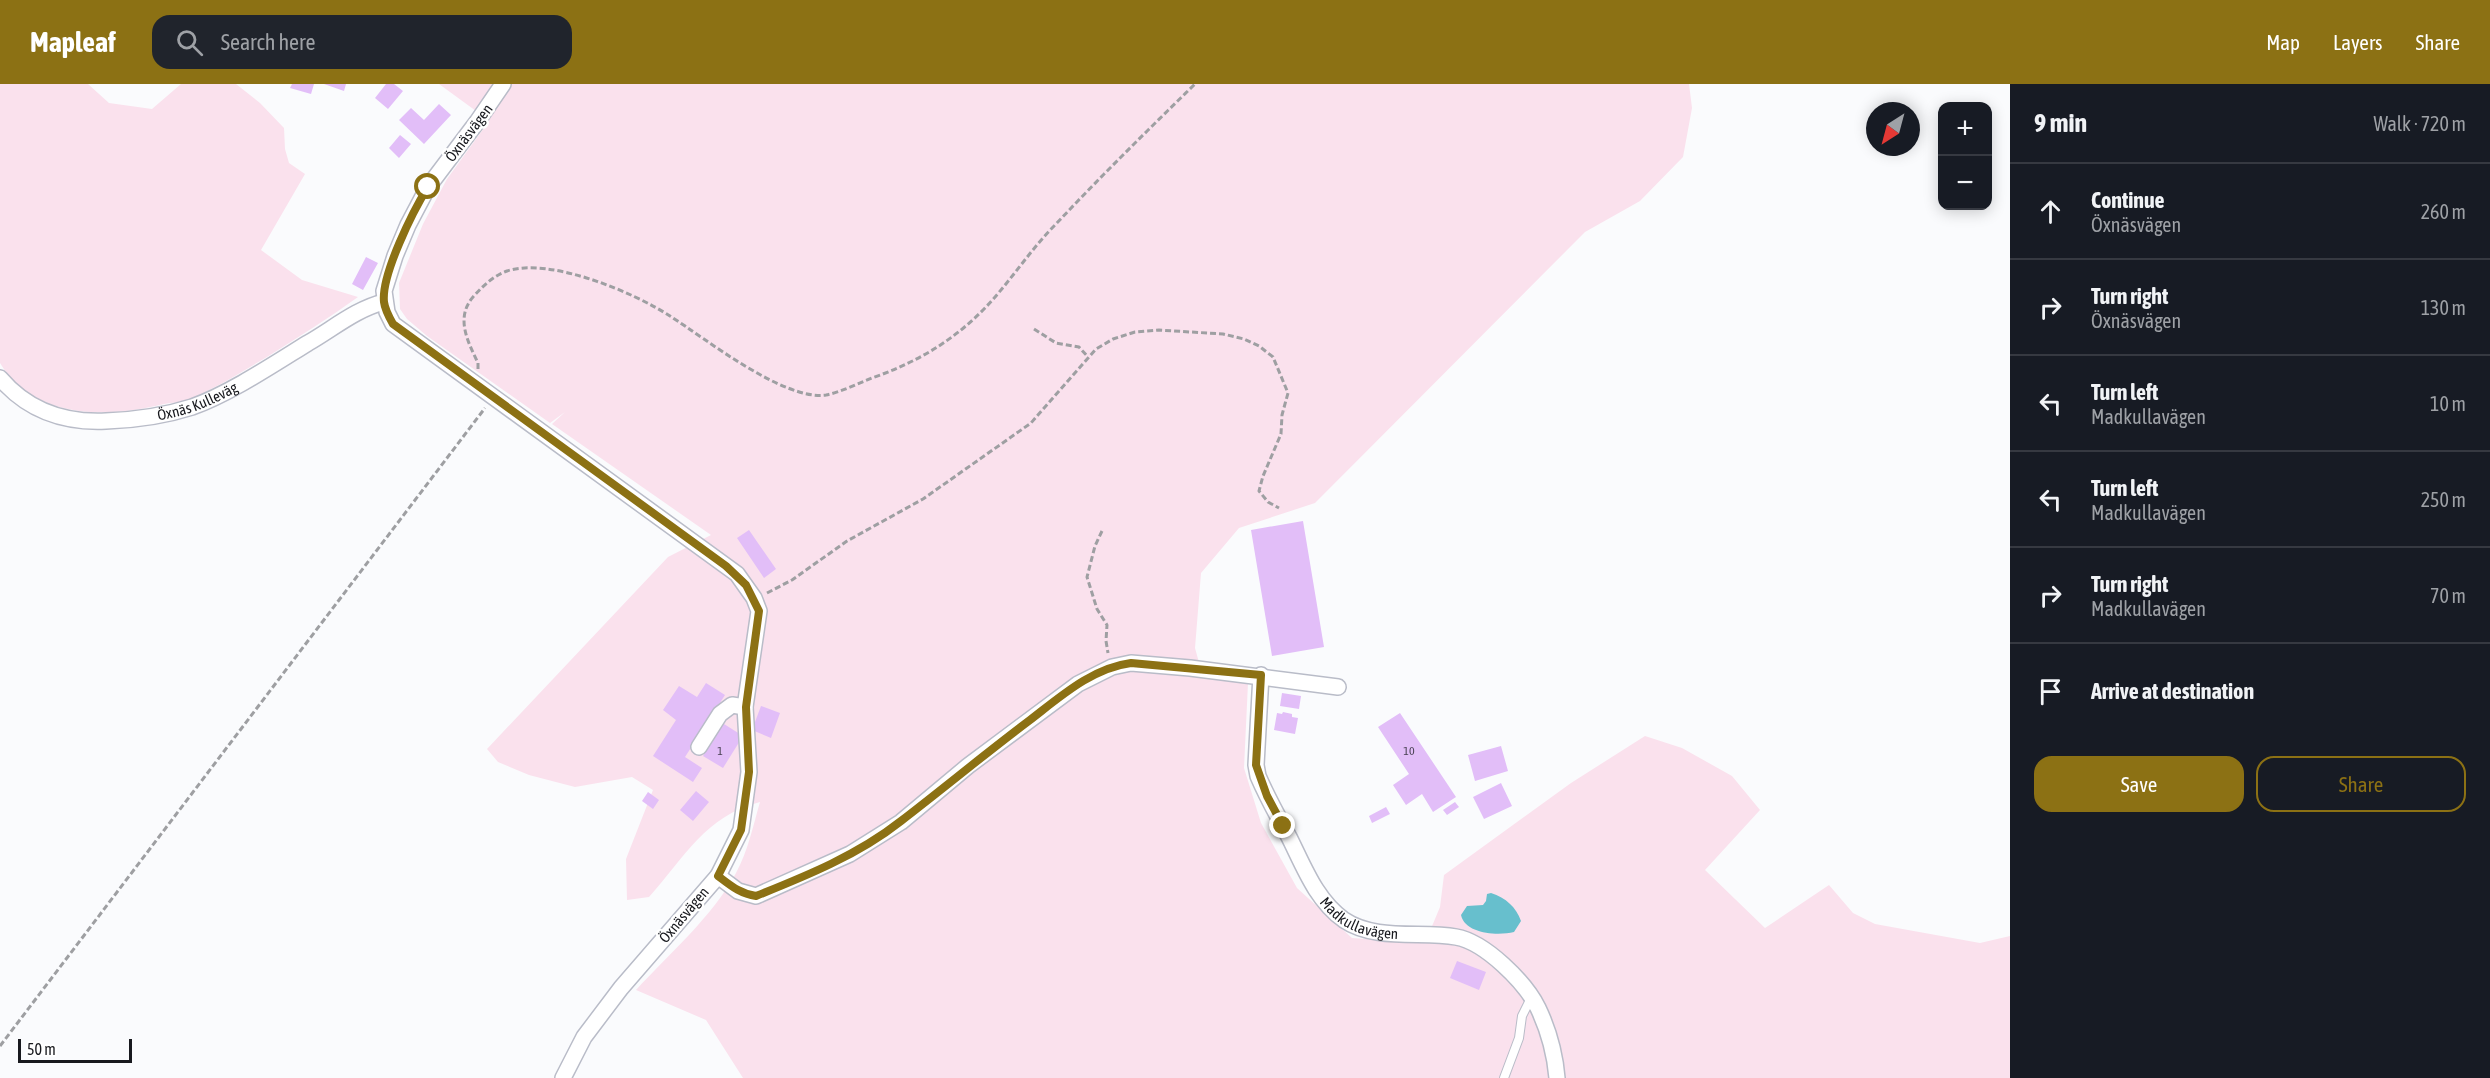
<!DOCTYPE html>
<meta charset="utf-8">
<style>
:root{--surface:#171b24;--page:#20242c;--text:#f1f3f6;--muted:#9ea1a6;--line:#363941;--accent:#8c7114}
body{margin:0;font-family:"Asap Condensed",sans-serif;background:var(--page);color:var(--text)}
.controls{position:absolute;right:18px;top:18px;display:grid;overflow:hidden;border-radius:12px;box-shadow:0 3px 15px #0003}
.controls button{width:54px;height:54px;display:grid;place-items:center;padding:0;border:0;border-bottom:2px solid var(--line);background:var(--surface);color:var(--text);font:30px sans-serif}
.compass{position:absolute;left:1866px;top:18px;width:54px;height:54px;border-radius:50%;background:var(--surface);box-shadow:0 3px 15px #0003;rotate:216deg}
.scale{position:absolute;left:18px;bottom:15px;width:114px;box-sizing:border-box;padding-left:6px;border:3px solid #18191e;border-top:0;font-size:16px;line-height:21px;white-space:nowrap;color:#18191e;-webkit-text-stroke:4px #fff;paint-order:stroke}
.stop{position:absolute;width:18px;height:18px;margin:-14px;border:4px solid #8c7114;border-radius:50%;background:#fff}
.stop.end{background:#8c7114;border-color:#fff;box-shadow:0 2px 6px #0008}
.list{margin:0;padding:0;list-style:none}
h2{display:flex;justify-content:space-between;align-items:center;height:78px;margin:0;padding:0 24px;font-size:26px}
h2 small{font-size:20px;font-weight:400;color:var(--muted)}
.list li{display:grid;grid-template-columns:39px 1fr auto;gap:18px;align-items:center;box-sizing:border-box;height:96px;padding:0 24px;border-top:2px solid var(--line)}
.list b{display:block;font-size:22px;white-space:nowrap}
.list p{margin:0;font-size:20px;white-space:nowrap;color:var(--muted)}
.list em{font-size:20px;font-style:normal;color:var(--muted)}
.actions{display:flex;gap:12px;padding:18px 24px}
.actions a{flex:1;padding:14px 0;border:2px solid var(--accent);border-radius:18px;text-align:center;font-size:21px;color:var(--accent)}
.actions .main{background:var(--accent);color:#fff}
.icon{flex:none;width:33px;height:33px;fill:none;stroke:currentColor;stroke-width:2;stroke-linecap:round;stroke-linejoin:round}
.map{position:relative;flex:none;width:2010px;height:994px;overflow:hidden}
header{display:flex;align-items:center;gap:36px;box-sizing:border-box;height:84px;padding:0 30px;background:var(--accent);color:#fff}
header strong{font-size:28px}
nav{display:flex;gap:33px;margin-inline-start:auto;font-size:21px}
.search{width:420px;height:54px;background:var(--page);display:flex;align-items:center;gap:15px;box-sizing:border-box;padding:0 21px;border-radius:18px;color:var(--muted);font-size:22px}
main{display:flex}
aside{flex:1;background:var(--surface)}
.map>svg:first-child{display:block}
.green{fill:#fae1ed}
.water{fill:#67bfcd}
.building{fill:#e2bef8}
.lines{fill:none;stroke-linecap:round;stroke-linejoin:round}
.service-casing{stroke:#b9bcc8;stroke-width:10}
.minor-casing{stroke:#b9bcc8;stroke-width:18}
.path{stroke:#9e9fa2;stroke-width:3;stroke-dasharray:6 3;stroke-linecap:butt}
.service{stroke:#fff;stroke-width:8}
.minor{stroke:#fff;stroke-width:15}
.route{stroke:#8c7114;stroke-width:8}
.labels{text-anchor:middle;stroke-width:5;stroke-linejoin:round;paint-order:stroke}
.number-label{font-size:12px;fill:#4a4254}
.street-label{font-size:15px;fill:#18191e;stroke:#fff}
</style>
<header>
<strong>Mapleaf</strong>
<div class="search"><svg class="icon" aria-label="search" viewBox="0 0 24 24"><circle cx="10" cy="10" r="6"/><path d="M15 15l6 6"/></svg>Search here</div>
<nav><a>Map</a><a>Layers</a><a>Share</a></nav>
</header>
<main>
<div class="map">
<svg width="2010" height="994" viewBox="0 0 2010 994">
<rect width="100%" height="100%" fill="#fafbfd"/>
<path class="green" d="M0,0H88L109,19L152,25L181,0H236L260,19L284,44L285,65L289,79L305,90L261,166L302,196L358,213C329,234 298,253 267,273C241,288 215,305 187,316C180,319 172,318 164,320C108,334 34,336 0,279Z
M439,0H493L476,27Z
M511,0H1689L1692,24L1683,73L1640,117L1585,148L1315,419L1239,444L1201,489L1195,564L1203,593L1248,599L1244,684L1261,739L1297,804L1352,854L1425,859L1440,823L1444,791L1571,699L1645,652L1682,664L1732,692L1760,726L1705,786L1765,844L1829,801L1853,829L1875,840L1980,859L2010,852V994H743L706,936L636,906C670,869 712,833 736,789C748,767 753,742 760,718C705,732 685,773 649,813L627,816L626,775L653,706L632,693L575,703L529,691L498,678L487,665L668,473L711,451L552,340L565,328L550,339L427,252L407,235L400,225L399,199L423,140L447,95L484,44Z"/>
<path class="water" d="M1491,809C1506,814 1516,823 1521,837L1514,848C1498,852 1465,850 1461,831L1467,822L1483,821L1486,817L1487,810Z"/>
<path class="building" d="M292,0H314L311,10L290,4Z
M324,0H346L344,7Z
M386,0H394L403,7L388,25L375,14Z
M439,20L451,31L424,60L399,36L411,24L424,36Z
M400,51L411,60L399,74L389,64Z
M366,173L378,179L363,206L352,200Z
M1303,437L1324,563L1272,572L1251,446Z
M749,446L776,485L764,494L737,454Z
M706,599L725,611L685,673L702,684L693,698L653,672L676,636L663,626L679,602L697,613Z
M1282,609L1301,612L1299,625L1280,622Z
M761,622L780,629L771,654L752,646Z
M1283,628L1292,630V633L1298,634L1295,650L1274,646L1277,629L1282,630Z
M1400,629L1456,713L1433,728L1422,710L1406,721L1393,701L1409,690L1378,643Z
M724,640L743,652L723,684L703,672L710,661L708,659Z
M1501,662L1508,687L1475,697L1468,671Z
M1501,699L1512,722L1484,735L1473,713Z
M696,707L709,718L693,737L680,726Z
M648,708L659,716L653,725L642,717Z
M1455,718L1459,723L1447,731L1443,726Z
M1386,723L1390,730L1372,739L1369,732Z
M1457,877L1486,888L1479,906L1450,894Z"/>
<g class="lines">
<g class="service-casing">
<path id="service" d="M1504,994L1519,954L1522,932L1531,914"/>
</g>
<g class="minor-casing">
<g id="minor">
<path d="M503,0L477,38L428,103L408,141L395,172L384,207L387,228L393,240L737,490L754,514L759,527L745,623L749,688L741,746L718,792L621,904L584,953L563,994"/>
<path id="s1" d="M0,294C28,327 64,339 106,337C135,336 164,332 192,323C229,310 274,280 308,259C334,244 356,225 384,218"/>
<path id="s2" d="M1261,591L1256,681L1258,692C1267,713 1278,733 1289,753C1304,783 1316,816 1344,836C1375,857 1421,847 1456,853C1485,858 1525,898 1538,924C1548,945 1555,970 1557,994"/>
<path d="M699,663L720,630L732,621L745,623"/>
<path d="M718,792L738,807L756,812L850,770L901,738L968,682L1078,600L1112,583L1131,579L1190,584L1338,603"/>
</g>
</g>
<path class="path" d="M1034,245L1056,259L1079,263L1088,273
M478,285V279C468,258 455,234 473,213C483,202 493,192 507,187C550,173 633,208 670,232C706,255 784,317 826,311C841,308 857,300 872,294C915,279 952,258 985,224C1010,198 1030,166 1056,140C1101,92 1148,46 1195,0
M1102,447L1095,462L1087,493L1097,525L1107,541L1106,557L1108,569
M767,509L792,496L847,457L923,415L1031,339L1096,265L1113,255L1135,248L1159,246L1223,250L1244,255L1259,262L1273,273L1288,309L1282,331L1281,350L1263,392L1259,407L1268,418L1279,424
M0,962L485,324"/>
<use href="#service" class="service"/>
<use href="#minor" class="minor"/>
</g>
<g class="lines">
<path class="route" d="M428,103C413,127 381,191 384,218C385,226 389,233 393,240L726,482L746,501L759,527L746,623L749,688L741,746L718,792C730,801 740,810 756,812C806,792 858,771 901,737C944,704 986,669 1030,636C1060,613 1092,584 1131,579L1261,591L1256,681L1267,712L1283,742"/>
</g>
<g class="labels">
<g class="number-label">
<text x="720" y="671">1</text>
<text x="1409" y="671">10</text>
</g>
<g class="street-label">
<text transform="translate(469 49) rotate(-53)" y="5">Öxnäsvägen</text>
<text dy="5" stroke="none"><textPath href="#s1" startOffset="213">Öxnäs Kulleväg</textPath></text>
<text dy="5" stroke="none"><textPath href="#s2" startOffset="284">Madkullavägen</textPath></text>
<text transform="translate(684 831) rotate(-50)" y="5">Öxnäsvägen</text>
</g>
</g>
</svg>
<div class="controls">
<button>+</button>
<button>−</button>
</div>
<svg class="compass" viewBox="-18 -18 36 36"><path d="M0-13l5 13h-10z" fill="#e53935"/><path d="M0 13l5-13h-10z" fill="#9ea1a6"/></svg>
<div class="scale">50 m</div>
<div class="stop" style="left:428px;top:103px"></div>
<div class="stop end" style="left:1283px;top:742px"></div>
</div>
<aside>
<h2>9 min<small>Walk · 720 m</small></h2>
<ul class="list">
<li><svg class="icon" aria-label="ahead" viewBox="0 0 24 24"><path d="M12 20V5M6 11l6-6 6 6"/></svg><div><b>Continue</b><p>Öxnäsvägen</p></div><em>260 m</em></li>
<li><svg class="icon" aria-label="right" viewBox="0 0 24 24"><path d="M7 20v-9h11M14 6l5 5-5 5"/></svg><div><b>Turn right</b><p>Öxnäsvägen</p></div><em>130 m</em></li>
<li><svg class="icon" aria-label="left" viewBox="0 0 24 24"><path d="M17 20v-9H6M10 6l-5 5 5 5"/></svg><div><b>Turn left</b><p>Madkullavägen</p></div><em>10 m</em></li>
<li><svg class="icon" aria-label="left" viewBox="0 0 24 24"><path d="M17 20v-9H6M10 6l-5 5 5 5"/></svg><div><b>Turn left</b><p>Madkullavägen</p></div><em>250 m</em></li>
<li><svg class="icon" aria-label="right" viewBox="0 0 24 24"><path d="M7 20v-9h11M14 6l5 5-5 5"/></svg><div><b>Turn right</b><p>Madkullavägen</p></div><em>70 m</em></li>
<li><svg class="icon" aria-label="arrive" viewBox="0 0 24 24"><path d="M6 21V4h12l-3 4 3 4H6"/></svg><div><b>Arrive at destination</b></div></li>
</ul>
<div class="actions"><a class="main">Save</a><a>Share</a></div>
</aside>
</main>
